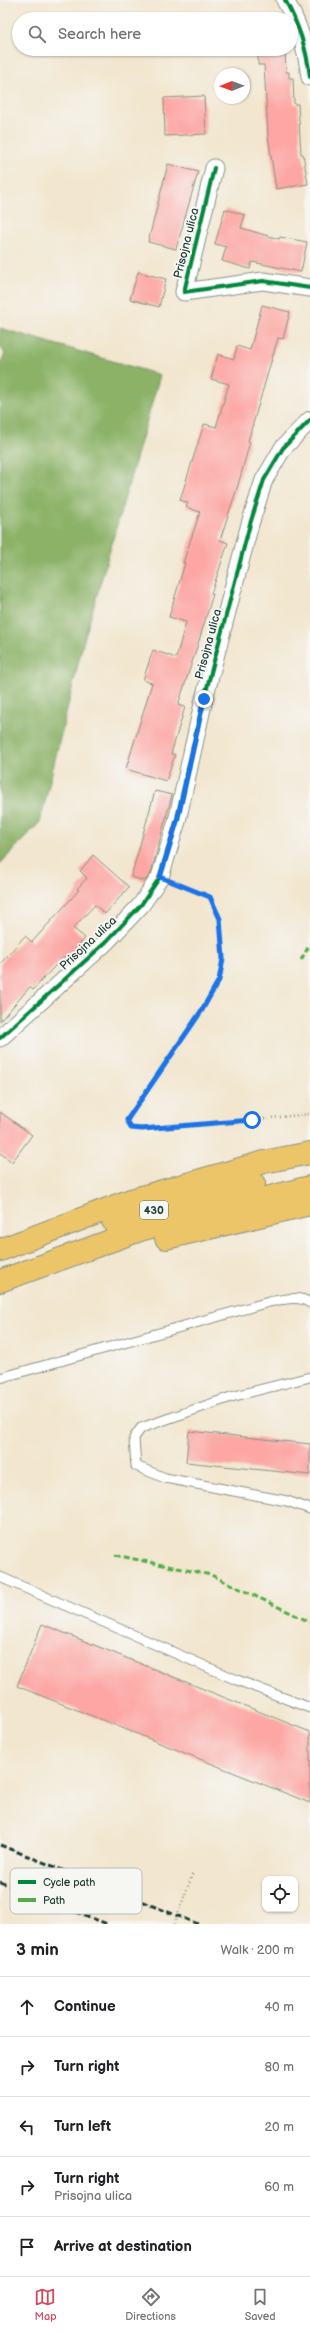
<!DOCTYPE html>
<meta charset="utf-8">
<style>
:root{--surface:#fff;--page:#f2f2f2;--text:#202124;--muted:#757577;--line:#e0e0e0;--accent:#d1495b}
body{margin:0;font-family:"Balsamiq Sans",sans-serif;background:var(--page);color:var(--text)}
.controls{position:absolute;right:12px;bottom:12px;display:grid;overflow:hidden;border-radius:8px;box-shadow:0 1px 3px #0004}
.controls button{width:36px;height:36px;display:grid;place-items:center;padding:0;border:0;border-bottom:1px solid var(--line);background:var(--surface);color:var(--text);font:20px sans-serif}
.compass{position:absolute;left:214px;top:68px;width:36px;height:36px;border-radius:50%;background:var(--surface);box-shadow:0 1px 3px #0004;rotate:269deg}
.stop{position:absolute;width:12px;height:12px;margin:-9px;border:3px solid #1a73e8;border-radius:50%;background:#fff}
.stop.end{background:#1a73e8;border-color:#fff;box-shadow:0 1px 4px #0008}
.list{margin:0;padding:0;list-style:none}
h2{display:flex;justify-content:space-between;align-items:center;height:52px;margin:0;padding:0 16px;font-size:17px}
h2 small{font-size:13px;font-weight:400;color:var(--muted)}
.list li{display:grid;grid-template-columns:26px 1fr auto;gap:12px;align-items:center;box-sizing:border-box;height:60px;padding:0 16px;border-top:1px solid var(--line)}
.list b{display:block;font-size:15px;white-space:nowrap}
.list p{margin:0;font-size:13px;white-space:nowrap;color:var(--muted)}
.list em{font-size:13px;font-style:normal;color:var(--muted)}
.icon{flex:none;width:22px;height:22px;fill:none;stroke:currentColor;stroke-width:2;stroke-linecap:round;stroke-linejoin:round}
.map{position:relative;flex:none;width:310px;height:1924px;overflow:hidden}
.search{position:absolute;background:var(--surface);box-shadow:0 1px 3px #0004;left:12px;right:12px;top:12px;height:44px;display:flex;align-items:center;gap:10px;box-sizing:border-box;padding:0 14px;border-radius:22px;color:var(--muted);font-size:15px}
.sheet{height:352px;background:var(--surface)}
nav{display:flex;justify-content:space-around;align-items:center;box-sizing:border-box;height:56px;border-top:1px solid var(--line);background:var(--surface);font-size:11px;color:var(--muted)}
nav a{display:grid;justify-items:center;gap:2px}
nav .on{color:var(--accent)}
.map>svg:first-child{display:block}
.forest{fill:#8cb268;stroke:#56784e}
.building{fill:#fda6a3}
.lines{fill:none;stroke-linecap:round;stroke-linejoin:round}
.service-casing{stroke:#889282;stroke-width:11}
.minor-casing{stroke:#889282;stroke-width:19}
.trunk-casing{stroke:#889282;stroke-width:24}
.path{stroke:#889282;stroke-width:2.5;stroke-dasharray:1 3;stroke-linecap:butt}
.service{stroke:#fff;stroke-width:9}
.minor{stroke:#fff;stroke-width:17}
.trunk{stroke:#edc569;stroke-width:22}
.rail{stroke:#1f3d34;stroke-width:3;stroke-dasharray:6 3;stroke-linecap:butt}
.quiet{stroke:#52ad45;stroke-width:3;stroke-dasharray:6 3;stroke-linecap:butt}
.cycleway-casing{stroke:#f6f6f2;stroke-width:6}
.cycleway{stroke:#00873e;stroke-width:4}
.route{stroke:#1a73e8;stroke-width:5}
.labels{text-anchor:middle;stroke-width:4;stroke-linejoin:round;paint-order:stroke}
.shield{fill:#f6f6f2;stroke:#60746d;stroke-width:1}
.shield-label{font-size:11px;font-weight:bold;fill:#1f3d34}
.street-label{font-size:12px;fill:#1f3d34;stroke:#f6f6f2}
.key{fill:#f6f6f2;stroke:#b6beb9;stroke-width:1}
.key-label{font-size:11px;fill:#1f3d34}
</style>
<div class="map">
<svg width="310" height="1924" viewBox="0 0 310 1924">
<rect width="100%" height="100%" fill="#f6f6f2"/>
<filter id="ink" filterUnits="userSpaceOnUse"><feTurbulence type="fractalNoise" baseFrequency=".025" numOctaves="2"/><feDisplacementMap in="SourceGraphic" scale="8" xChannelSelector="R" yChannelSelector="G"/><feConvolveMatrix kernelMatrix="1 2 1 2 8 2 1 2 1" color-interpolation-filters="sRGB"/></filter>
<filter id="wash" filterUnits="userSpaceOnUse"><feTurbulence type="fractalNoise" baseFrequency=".012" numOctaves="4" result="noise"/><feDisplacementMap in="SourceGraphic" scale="16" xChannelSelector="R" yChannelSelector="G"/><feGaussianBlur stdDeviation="0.9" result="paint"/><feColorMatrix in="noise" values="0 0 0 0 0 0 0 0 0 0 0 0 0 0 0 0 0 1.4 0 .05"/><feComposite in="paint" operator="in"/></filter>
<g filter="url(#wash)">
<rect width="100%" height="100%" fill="#f2e6cf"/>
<path class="forest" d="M0,328L160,375L82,647L40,822L0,864V363L5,354L0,346Z"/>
<g id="blocks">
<path class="building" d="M258,49H285L286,72H289V78H293L294,104H298L301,154H303L308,184L276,189L268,136L264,65H258Z
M204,96L206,134L165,136L164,98Z
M168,164L198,172L176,249L148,242Z
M225,209L245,215L241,228L279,239L280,237L307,242L301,272L252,262L250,269L222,261L226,247L215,244Z
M138,272L166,279L159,307L130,299Z
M262,305L290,312L283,339L278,338L248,441L250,442L238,485L220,540L228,543L211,594H213L198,644L178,705L185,707L171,754L175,755L166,781L126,769L152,683L143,680L153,650L176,658L186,622L169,617L185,563H183L200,512L186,507L188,503L180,500L204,424L216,427L229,384L211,379L218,354L234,359L237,346L250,350Z
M155,791L172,795L151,873L145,881L131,877Z
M93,855L129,887L105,914L95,905L73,928L85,938L66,960L63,957L33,990L30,987L0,1021V964L25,936L32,942L79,890L77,889L87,878L80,871Z
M0,1112L32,1135L12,1162L0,1153Z
M189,1431L310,1444V1475L186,1462Z
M42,1624L310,1732V1803L17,1686Z"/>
</g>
</g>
<g filter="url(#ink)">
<use href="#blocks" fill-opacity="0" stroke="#889282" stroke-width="1"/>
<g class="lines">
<g class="service-casing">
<path id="service" d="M310,1377L231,1397L141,1428L134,1438L136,1466L165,1478L287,1501L310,1509
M0,1378L269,1302C281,1300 299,1295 310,1303
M0,1577L237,1680L310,1708"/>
</g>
<g class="minor-casing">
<path id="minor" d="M285,0C298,23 307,51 310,77
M214,168L184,292L263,281L310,288
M0,1038L106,942L141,905L160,877L177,821L204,699L250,524L264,480L283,448L310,420"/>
</g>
<g class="trunk-casing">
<path id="trunk" d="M113,1221L254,1184
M166,1238L310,1204
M0,1250L131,1200L264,1162L310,1153
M0,1281L143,1229L310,1187"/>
</g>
<path class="path" d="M177,883L211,897L220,919L223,959L219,980L202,1010L127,1120L131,1128L179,1127L310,1114
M174,1924L193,1873"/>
<use href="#service" class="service"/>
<use href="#minor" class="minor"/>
<use href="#trunk" class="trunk"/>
<path class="rail" d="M0,1845L198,1924
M0,1882L107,1924"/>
<path class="quiet" d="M301,960L310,944
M115,1555L211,1575L310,1622"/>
<g class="cycleway-casing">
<path id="cycleway" d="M285,0C298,23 307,51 310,77
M214,168L184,292L263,281L310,288
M0,1038L106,942L141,905L160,877L177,821L204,699L250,524L264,480L283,448L310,420"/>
</g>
<use href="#cycleway" class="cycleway"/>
</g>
</g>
<g class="lines" filter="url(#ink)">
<path class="route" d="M204,699L177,821L160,877L210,897L220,919L223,959L219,980L202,1010L127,1120L131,1128L142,1129L252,1120"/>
</g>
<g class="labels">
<rect class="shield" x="140" y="1201" width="28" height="18" rx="3"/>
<g class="shield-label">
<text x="154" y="1214">430</text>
</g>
<g class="street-label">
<text transform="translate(186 243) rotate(-76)" y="4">Prisojna ulica</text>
<text transform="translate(208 644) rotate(-75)" y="4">Prisojna ulica</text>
<text transform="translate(88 943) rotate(-43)" y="4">Prisojna ulica</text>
</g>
</g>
<rect x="10" y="1868" width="132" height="46" rx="6" class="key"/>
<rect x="18" y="1880" width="18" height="4" fill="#00873e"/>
<rect x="18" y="1898" width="18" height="4" fill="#52ad45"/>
<g class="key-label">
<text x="43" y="1886">Cycle path</text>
<text x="43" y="1904">Path</text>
</g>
</svg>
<div class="controls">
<button><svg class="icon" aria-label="locate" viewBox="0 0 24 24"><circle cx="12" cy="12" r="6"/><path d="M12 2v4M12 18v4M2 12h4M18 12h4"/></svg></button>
</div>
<svg class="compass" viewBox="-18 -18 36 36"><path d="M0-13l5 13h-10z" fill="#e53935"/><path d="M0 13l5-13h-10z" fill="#757577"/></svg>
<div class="stop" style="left:252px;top:1120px"></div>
<div class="stop end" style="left:204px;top:699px"></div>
<div class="search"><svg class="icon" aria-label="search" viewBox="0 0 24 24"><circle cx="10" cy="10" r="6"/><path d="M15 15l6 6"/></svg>Search here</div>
</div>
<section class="sheet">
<h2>3 min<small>Walk · 200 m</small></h2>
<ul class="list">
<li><svg class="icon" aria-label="ahead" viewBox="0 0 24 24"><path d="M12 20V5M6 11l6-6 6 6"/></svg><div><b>Continue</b></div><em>40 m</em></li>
<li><svg class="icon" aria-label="right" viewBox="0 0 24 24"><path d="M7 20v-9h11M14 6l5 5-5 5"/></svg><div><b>Turn right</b></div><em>80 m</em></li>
<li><svg class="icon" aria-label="left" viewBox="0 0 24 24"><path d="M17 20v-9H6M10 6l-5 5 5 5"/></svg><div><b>Turn left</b></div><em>20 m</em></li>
<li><svg class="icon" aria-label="right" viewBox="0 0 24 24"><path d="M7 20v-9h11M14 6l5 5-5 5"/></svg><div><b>Turn right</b><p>Prisojna ulica</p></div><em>60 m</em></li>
<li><svg class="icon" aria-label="arrive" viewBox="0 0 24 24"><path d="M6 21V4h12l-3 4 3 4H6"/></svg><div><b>Arrive at destination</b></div></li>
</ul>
</section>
<nav>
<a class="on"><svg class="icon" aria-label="map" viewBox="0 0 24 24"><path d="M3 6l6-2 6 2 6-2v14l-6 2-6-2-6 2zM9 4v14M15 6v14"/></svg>Map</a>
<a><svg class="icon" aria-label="directions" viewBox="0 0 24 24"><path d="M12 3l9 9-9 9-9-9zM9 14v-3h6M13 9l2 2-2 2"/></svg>Directions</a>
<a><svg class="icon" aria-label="saved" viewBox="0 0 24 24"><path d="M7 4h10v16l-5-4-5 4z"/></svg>Saved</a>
</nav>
